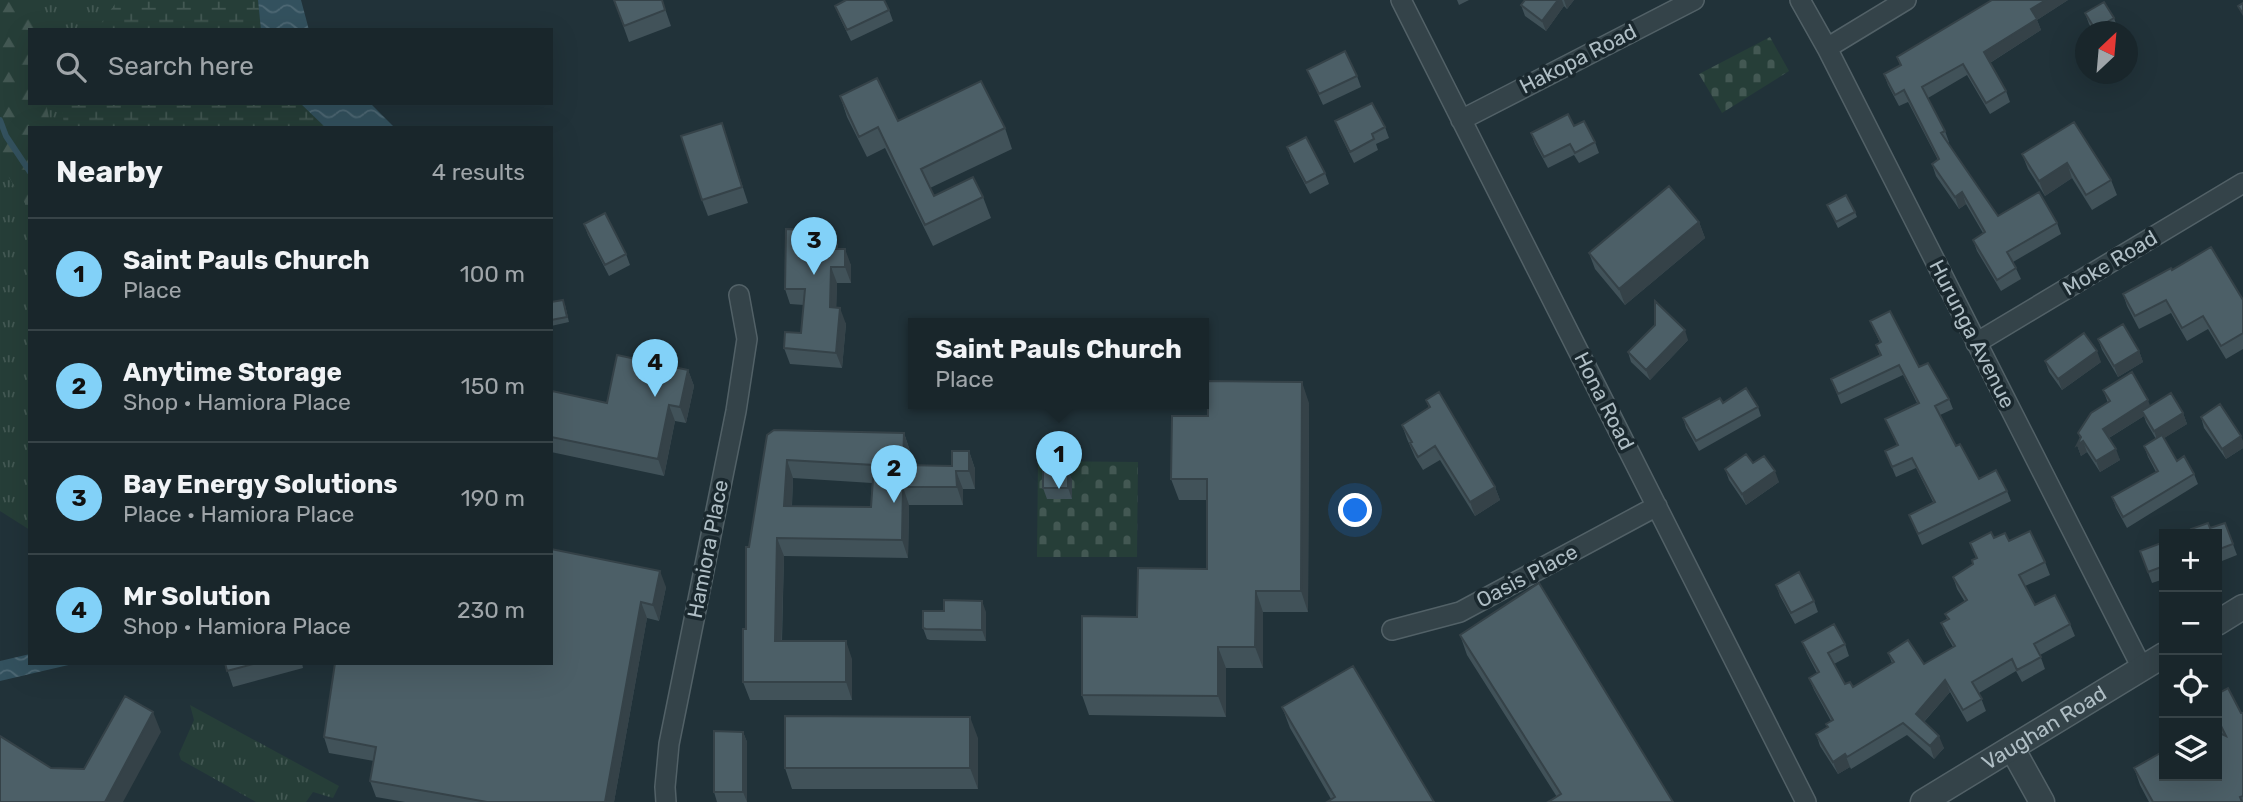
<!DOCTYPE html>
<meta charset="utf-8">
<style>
:root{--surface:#19262b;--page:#263237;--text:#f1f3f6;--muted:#9fa5a9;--line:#374347;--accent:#82d1f8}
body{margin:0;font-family:Rubik,sans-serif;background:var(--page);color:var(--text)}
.controls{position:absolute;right:21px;bottom:21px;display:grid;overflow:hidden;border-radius:0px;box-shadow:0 7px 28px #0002}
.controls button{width:63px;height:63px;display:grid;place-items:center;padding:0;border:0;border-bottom:2px solid var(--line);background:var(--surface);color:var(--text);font:35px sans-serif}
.compass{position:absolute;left:2075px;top:21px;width:63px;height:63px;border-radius:50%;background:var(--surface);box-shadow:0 7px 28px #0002;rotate:26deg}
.you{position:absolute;left:1356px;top:511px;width:24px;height:24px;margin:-18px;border:5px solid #fff;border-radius:50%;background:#1a73e8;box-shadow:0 0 0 10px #1a73e833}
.badge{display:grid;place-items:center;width:46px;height:46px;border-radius:50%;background:var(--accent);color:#111;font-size:23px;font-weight:700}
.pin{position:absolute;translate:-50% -58px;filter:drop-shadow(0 2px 4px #0008)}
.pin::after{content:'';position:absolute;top:37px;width:24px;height:21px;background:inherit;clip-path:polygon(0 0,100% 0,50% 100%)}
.popup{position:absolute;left:908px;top:318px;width:301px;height:91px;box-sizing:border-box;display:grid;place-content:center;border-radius:0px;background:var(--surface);filter:drop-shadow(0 2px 5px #0005);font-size:23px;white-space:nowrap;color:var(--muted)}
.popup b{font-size:26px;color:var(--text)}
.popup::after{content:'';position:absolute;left:50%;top:100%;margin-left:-14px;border:14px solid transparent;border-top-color:var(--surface)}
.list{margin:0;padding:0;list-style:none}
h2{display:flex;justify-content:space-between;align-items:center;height:91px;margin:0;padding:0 28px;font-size:30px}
h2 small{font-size:23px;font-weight:400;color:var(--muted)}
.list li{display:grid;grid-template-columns:46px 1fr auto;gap:21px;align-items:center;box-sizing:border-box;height:112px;padding:0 28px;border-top:2px solid var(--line)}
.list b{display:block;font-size:26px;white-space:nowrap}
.list p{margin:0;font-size:23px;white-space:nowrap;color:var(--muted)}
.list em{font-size:23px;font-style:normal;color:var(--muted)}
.icon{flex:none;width:38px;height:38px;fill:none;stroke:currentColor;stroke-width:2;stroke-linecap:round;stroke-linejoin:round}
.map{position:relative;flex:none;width:2243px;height:802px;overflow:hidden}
.search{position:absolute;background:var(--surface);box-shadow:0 7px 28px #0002;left:28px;top:28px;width:525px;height:77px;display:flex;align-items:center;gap:18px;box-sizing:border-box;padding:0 24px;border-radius:0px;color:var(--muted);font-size:26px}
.panel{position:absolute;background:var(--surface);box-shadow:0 7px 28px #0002;left:28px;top:126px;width:525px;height:539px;border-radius:0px}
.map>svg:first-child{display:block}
.grass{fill:url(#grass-tufts)}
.forest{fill:url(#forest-firs)}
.wetland{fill:url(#wetland-marsh)}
.cemetery{fill:url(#cemetery-stones)}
.water{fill:url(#water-waves)}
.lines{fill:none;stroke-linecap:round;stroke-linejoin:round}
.stream{stroke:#33515e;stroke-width:6}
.minor-casing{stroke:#526167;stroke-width:22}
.tertiary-casing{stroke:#526167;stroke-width:27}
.minor{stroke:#344349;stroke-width:19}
.tertiary{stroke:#344349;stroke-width:24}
.wall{fill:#415259;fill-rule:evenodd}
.shaded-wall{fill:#354248}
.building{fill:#4c5f67;stroke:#354248;stroke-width:2;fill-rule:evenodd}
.labels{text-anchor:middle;stroke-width:7;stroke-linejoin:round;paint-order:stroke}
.street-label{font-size:21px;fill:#afbec5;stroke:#1a282e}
</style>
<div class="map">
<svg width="2243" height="802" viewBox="0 0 2243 802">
<defs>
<pattern id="grass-tufts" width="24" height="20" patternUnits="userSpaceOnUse" patternTransform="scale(1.75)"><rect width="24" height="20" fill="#263e38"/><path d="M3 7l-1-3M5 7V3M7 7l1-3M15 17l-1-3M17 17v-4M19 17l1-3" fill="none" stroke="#435853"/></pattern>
<pattern id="forest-firs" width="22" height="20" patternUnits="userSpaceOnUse" patternTransform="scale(1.75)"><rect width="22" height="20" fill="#263e38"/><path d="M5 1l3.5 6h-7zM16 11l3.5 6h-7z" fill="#435853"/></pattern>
<pattern id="wetland-marsh" width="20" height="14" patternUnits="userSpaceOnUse" patternTransform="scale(1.75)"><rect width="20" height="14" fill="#263e38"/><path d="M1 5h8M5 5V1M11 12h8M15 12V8" fill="none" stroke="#435853"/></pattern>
<pattern id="cemetery-stones" width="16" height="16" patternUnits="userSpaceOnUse" patternTransform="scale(1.75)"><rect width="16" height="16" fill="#263e38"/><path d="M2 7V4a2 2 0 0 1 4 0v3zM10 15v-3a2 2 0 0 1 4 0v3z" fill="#435853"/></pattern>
<pattern id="water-waves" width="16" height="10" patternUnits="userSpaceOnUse" patternTransform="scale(1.75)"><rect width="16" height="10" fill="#33515e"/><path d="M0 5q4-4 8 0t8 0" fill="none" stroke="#4e6874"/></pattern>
</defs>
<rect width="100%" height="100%" fill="#213239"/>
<path class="grass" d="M0,0H258L261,30H30V103H300L326,128H30V530L0,511Z
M190,705L339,786L333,798L313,792L306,802H256L181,760L179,754L194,720Z"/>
<path class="forest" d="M0,0H36L47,28L30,30V103H46L51,128H30V211L0,163Z"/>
<path class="wetland" d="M118,0H258L261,30H96Z
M62,103H300L326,128H64Z"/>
<path class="cemetery" d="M1770,37L1789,71L1722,113L1699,74Z
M1038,461L1138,462L1137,557H1037Z"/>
<path class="water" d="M258,0H301L309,30H261Z
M300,103H370L395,128H326Z
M30,654V663H77L0,681V661Z"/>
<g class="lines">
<path class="stream" d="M0,120L6,136L30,172"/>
<g class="minor-casing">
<path id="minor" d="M1401,0L1806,802
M1800,0L1827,48L2142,668
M1827,48L1906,0
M1461,120L1694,0
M1976,343L2243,183
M1392,630L1460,612L1657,506
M666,802L665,787L669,744L736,411L747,339L739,295"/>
</g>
<g class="tertiary-casing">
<g id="tertiary">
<path d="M2217,623L2243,607"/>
<path d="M2012,748L2042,802"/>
<path id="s1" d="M1923,802L2164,655"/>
</g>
</g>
<use href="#minor" class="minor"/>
<use href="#tertiary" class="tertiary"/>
</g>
<path class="wall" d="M614,0H662L671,26L629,42Z
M1457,0H1469L1459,5Z
M1525,0H1574L1567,9L1564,6L1546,31L1525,16L1521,5Z
M1992,0H2068L2037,20L2041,30L1990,63L2006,91L2010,102L1990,114L1967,75L1928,98L1945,131L1949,142L1948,143L1998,216L2057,223L2061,234L2013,262L2021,279L2001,291L1977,251L1973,240L1983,233L1966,204L1959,209L1936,176L1932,164L1938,160L1908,102L1899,106L1888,85L1884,74L1900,65L1897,57Z
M835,6L889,10L893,21L851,41L839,16Z
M2085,13L2114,18L2118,29L2113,32H2094L2089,24Z
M1307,70L1357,76L1361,87L1323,105Z
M840,96L898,121L1005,128L1012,149L930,188L934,196L983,197L991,218L933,246L885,148L867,157L847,117Z
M1335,121L1385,127L1389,138L1376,144L1378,150L1354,163L1339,132Z
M2074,122L2111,180L2117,195L2092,210L2072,178L2045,196L2028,169L2022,154Z
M1574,126L1595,142L1599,153L1579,163L1574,155L1548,168L1535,144L1531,133Z
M727,139L748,203L708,216L702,200Z
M1287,147L1325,173L1329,184L1310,194L1291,158Z
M1827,205L1855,212L1857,217L1838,228Z
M1699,222L1705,238L1625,305L1595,269L1589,253Z
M584,224L626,254L630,265L609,276L588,235Z
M832,230L838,246V249L851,265V283H837L836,308L846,324L842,368L790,364L784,348L801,333L804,305L790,304L785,289Z
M2172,270L2243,300V349L2226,359L2208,329L2187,341L2171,313L2139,329L2127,306L2123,294Z
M551,302L565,305L569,322L551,326Z
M1870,321L1919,367L1949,399L1953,409L1940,415L1956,446L1979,479L2007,491L2011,501L1922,545L1909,515L1933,502L1916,468L1896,477L1885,451L1897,445L1885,419L1917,403L1903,375L1841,404L1831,379L1880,356L1876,345L1880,343Z
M2098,339L2139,351L2143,362L2118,377L2102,350Z
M1688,340L1650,380L1631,362L1628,352Z
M2045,361L2101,362L2062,390L2049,372Z
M688,370L694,386L686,423L675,421L664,476L551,452V395L607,403Z
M2103,390L2150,406L2183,413L2187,424L2164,438L2177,461L2194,474L2198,484L2127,528L2116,508L2112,497L2156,472L2148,457L2144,446L2156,439L2146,422L2144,416L2109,438L2120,460L2100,472L2087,452L2081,456L2077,445L2080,438L2078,433L2108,403Z
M1426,400L1495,487L1500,500L1475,516L1440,460L1423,470L1415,457L1407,439L1402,425L1429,408Z
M1309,403L1308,612H1263V668H1226V717L1089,715L1082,695L1137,617L1207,569V500H1179L1171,479L1208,416Z
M1723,403L1758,407L1761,416L1699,451L1686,428L1683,418Z
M2201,417L2243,441V448L2226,459L2204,428Z
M904,433L910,451V465L952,466L969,451L975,469V489H963V505H909L908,558L784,556L782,641L852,659V700H750L743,682L749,547L767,435ZM793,478L872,483L871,507L792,506Z
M1753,463L1779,482L1746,505L1729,480L1725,469Z
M1068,470L1072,480V499H1047L1043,488Z
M2225,523L2237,555L2217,563V534L2210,528Z
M1994,538L2009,541L2045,562L2050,575L2025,586L2035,605L2070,624L2075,636L2040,655L2045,669L2022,682L2016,671L1979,693L1986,711L1967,722L1950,692L1924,722L1944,748L1934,759L1907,735L1851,769L1850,767L1838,774L1820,746L1816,734L1828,727L1826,724L1831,721L1814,690L1809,678L1817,673L1807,654L1802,642L1845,644L1849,656L1834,664L1845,684L1853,687L1892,663L1888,653L1924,664L1953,647L1946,635L1941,623L1947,619L1945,614L1965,602L1957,589L1953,577L1973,564L1976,558L1970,543Z
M2164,542V579L2152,583L2140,551Z
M551,549L666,587L659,621L647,618L614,802H405L376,797L370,781L374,761L329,753L324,737L551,663Z
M1776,585L1814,601L1818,612L1795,624L1780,596Z
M986,612V641L930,640L927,639L923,628Z
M1460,635L1673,802L1557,797L1467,655Z
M225,663H302L303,668L233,687Z
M2217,694L2241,713H2243V802H2149L2140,785L2134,768L2222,734L2217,724Z
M1282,707L1434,802L1331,799L1290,728Z
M743,732L747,742V802H717L714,792Z
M978,738V789H792L785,768Z"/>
<path class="shaded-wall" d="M1558,0H1562L1564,6L1546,31L1542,21Z
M1564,0H1574L1567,9Z
M2046,0H2068L2037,20L2041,30L1988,64L1984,52L2031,9Z
M2067,163L2072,178L2045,196L2039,181Z
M1962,192L1966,204L1959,209L1955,197Z
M1699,222L1705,238L1625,305L1619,289Z
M832,230L838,246L837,264L831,249Z
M845,249L851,265V283L845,267Z
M831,267L837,283L836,323L830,307Z
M840,308L846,324L842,368L836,353Z
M1685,330L1688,340L1650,380L1646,370Z
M2097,351L2101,362L2062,390L2058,379Z
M2139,351L2143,362L2118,377L2114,366Z
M688,370L694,386L686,423L680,407Z
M1302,382L1309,403L1308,612L1301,591Z
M2148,400L2152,411H2142L2144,416L2107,439L2103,429Z
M669,405L675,421L664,476L658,459Z
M2183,413L2187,424L2158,442L2154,431Z
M904,433L910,451V483L903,465Z
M2241,436L2243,441V448L2226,459L2222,449Z
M2083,441L2087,452L2081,456L2077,445Z
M2116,449L2120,460L2100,472L2096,461Z
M969,451L975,469V489L969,471Z
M787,460L793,478L791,523L784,506Z
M1068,470L1072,480V499L1068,488Z
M956,471L963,489V505L957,487Z
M1775,471L1779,482L1746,505L1742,494Z
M903,487L909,505L908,558L902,540Z
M1495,487L1500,500L1475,516L1470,502Z
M777,538L784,556L781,659L775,641Z
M660,571L666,587L659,621L653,605Z
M1256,591L1263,612V668L1255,647Z
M982,601L986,612V641L982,630Z
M641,602L647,618L614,802H605Z
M846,641L852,659V700L846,682Z
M1218,647L1226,668V717L1218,696Z
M1945,680L1950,692L1920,726L1916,714Z
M153,712L161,732L123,802H105Z
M970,717L978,738V789L970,768Z
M743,732L747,742V802L743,792Z
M1939,736L1944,748L1934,759L1930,746Z
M1845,754L1850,767L1838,774L1833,762Z"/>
<path class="building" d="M614,0H662L665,10L624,26Z
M846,0H884L889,10L847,30L835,6Z
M1525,0H1558L1542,21L1521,5Z
M1992,0H2046L2031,9L2037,19L1984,52L2006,91L1986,103L1963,64L1922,87L1945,131L1941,133L1998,216L2039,192L2057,223L2007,252L2016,268L1997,280L1973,240L1985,232L1962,192L1955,197L1932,164L1939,159L1904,90L1895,95L1884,74L1901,65L1897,57Z
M2104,2L2114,18L2095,29L2085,13Z
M2243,3V14L2238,6Z
M1345,51L1357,76L1319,94L1307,70Z
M877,78L898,121L981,81L1005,128L921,169L934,196L973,177L983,197L925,225L878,127L859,137L840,96Z
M1372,103L1385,127L1372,134L1374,139L1350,152L1335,121Z
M1568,114L1574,126L1584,121L1595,142L1575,153L1570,144L1544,157L1531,133Z
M2074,122L2111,180L2086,195L2067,163L2039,181L2022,154Z
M722,123L742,187L702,200L681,136Z
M1306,137L1325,173L1306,183L1287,147Z
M1669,186L1699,222L1619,289L1589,253Z
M1846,195L1855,212L1836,222L1827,205Z
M605,213L626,254L605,265L584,224Z
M786,229L832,230L831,249H845V267H831L830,307L840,308L836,353L784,348L785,332L801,333L805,289H785Z
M2211,247L2243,300V333L2221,346L2203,316L2182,328L2166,300L2135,316L2123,294L2171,268L2172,270Z
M563,300L567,317L551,320V302Z
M1655,301L1685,330L1646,370L1628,352L1655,325Z
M1890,311L1919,367L1928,363L1949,399L1935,406L1956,446L1960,444L1979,479L1996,470L2007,491L1918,534L1909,515L1935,502L1912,458L1892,467L1885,451L1898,445L1885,419L1919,403L1899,365L1838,394L1831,379L1881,355L1876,345L1881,342L1870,321Z
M2123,324L2139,351L2114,366L2098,339Z
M2084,333L2097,351L2058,379L2045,361Z
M617,355L688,370L680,407L669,405L658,459L551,437L552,391L607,403Z
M2132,372L2148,400L2103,429L2116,449L2096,461L2083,441L2077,445L2081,437L2078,433L2091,413L2110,401L2103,390Z
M1208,381L1302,382L1301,591H1256L1255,647H1218V696L1082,695V616L1137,617L1138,568L1207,569V479H1171L1172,416H1208Z
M1746,388L1758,407L1696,441L1683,418L1720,398L1723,403Z
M1439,392L1495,487L1470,502L1435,446L1418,457L1410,443L1412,442L1402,425L1430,407L1426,400Z
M2171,393L2183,413L2154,431L2142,411Z
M2220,404L2241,436L2222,449L2201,417Z
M774,430L904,433L903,465L952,466V451H969V471H956L957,487H903L902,540L777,538L775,641H846V682H743V629H746V547H749L767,435ZM787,460L874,465L871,507L784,506Z
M2162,435L2177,461L2184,456L2194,474L2123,517L2112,497L2158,471L2144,446Z
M1746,454L1753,463L1764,456L1775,471L1742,494L1725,469Z
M1043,469L1068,470V488H1043Z
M2208,523L2210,528L2225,523L2233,544L2217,550V534H2187L2192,532L2191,529Z
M2030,531L2045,562L2019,575L2035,605L2055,595L2070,624L2034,644L2041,657L2017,670L2012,659L1972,682L1982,699L1963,710L1945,680L1916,714L1939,736L1930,746L1903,723L1847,757L1845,754L1833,762L1816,734L1828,727L1826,724L1833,720L1809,678L1819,672L1802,642L1834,624L1845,644L1828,653L1845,684L1850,682L1853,687L1894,662L1888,653L1908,640L1924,664L1955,646L1941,623L1949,619L1945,614L1967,600L1953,577L1973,564L1972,560L1977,558L1970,543L1991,532L1994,538L2005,533L2009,541Z
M2164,542V566L2148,572L2140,551Z
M551,549L660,571L653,605L641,602L605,802H487L370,781L376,747L324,737L335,663H551Z
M1799,572L1814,601L1791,613L1776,585Z
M1539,583L1673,802H1548L1561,794L1460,635Z
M944,600L982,601V630L926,629L923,628V611H944Z
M225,663H257L227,671Z
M1353,666L1434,802H1327L1335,797L1282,707Z
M2228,688L2241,713H2243V796L2240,797L2242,802H2153L2134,768L2164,751V776H2217V732L2226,736L2217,718V694Z
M125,696L153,712L105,802H0V736L51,768L84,769Z
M785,716L970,717V768H785Z
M714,731L743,732V792H714Z"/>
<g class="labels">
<g class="street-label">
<text transform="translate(1578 59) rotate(-27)" y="7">Hakopa Road</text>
<text transform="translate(2110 263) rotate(-31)" y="7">Moke Road</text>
<text transform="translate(1972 334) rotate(63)" y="7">Hurunga Avenue</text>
<text transform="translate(1604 401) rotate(63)" y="7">Hona Road</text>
<text transform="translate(708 549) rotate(-79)" y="7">Hamiora Place</text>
<text transform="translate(1527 576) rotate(-28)" y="7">Oasis Place</text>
<text dy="7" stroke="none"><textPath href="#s1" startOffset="142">Vaughan Road</textPath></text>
</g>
</g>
</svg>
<div class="controls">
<button>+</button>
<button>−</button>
<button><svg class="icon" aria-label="locate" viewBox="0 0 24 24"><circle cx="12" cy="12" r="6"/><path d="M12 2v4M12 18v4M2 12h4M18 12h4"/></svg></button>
<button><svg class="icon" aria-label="layers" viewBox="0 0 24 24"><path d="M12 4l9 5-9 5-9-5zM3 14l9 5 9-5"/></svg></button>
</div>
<svg class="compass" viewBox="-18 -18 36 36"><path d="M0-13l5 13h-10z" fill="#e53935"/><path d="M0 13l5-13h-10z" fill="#9fa5a9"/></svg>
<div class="you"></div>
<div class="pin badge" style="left:1059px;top:489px">1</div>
<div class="popup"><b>Saint Pauls Church</b>Place</div>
<div class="pin badge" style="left:894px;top:503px">2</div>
<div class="pin badge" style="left:814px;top:275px">3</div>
<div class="pin badge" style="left:655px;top:397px">4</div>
<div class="search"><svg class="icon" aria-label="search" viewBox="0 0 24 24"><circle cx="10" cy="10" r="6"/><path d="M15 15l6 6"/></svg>Search here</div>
<section class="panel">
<h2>Nearby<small>4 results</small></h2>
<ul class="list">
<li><span class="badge">1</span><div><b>Saint Pauls Church</b><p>Place</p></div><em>100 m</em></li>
<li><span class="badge">2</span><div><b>Anytime Storage</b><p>Shop · Hamiora Place</p></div><em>150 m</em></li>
<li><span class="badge">3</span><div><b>Bay Energy Solutions</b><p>Place · Hamiora Place</p></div><em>190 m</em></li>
<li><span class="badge">4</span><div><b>Mr Solution</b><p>Shop · Hamiora Place</p></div><em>230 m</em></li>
</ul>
</section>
</div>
